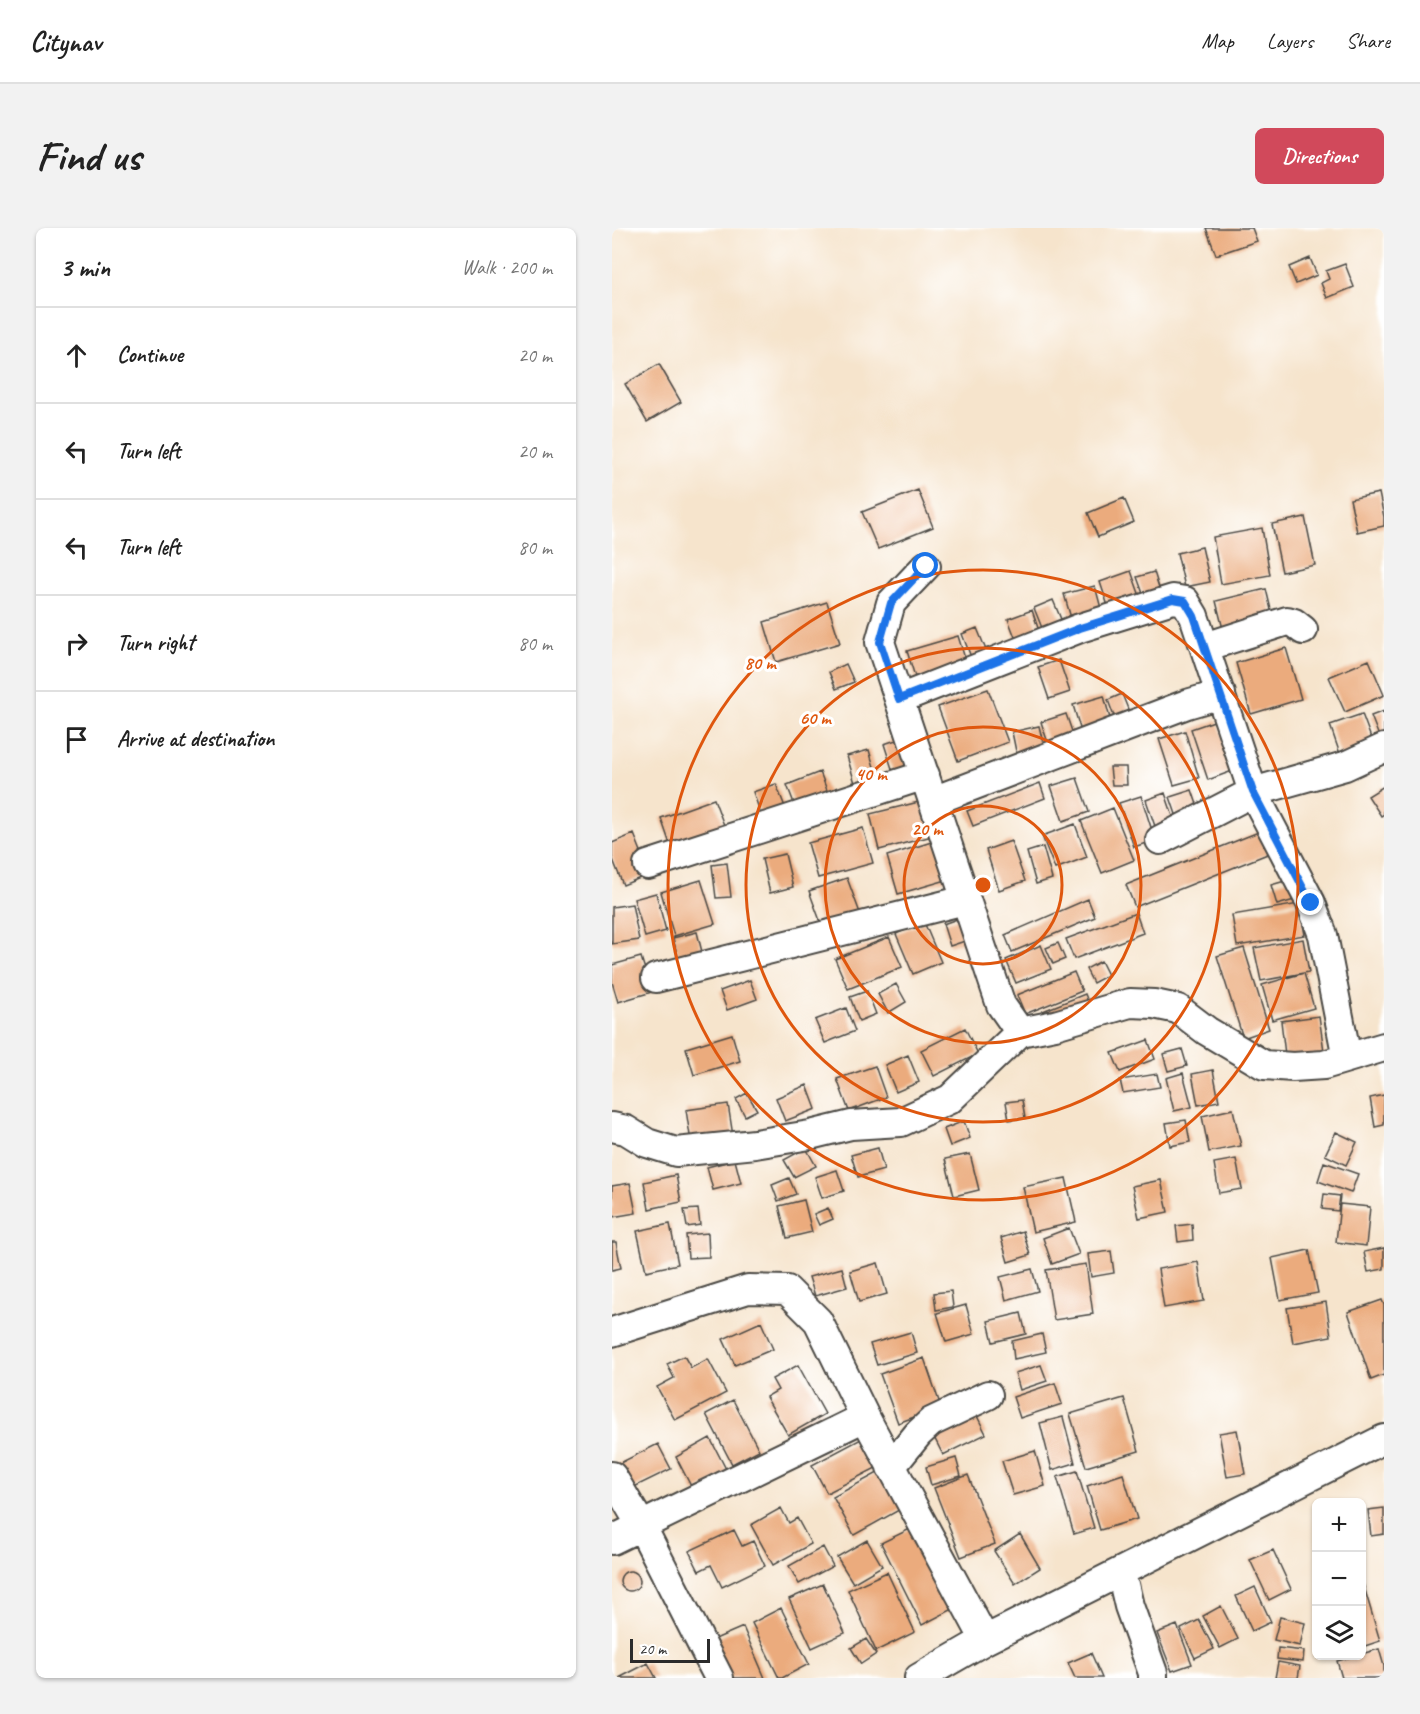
<!DOCTYPE html>
<meta charset="utf-8">
<style>
:root{--surface:#fff;--page:#f2f2f2;--text:#222;--muted:#767676;--line:#e0e0e0;--accent:#d1495b}
body{margin:0;font-family:Caveat,sans-serif;background:var(--page);color:var(--text)}
.controls{position:absolute;right:18px;bottom:18px;display:grid;overflow:hidden;border-radius:9px;box-shadow:0 2px 4px #0004}
.controls button{width:54px;height:54px;display:grid;place-items:center;padding:0;border:0;border-bottom:2px solid var(--line);background:var(--surface);color:var(--text);font:30px sans-serif}
.scale{position:absolute;left:18px;bottom:15px;width:80px;box-sizing:border-box;padding-left:6px;border:3px solid #2b2b2b;border-top:0;font-size:16px;line-height:21px;white-space:nowrap;color:#2b2b2b;-webkit-text-stroke:4px #fff;paint-order:stroke}
.stop{position:absolute;width:18px;height:18px;margin:-14px;border:4px solid #1a73e8;border-radius:50%;background:#fff}
.stop.end{background:#1a73e8;border-color:#fff;box-shadow:0 2px 6px #0008}
.list{margin:0;padding:0;list-style:none}
h2{display:flex;justify-content:space-between;align-items:center;height:78px;margin:0;padding:0 24px;font-size:26px}
h2 small{font-size:20px;font-weight:400;color:var(--muted)}
.list li{display:grid;grid-template-columns:39px 1fr auto;gap:18px;align-items:center;box-sizing:border-box;height:96px;padding:0 24px;border-top:2px solid var(--line)}
.list b{display:block;font-size:22px;white-space:nowrap}
.list em{font-size:20px;font-style:normal;color:var(--muted)}
.icon{flex:none;width:33px;height:33px;fill:none;stroke:currentColor;stroke-width:2;stroke-linecap:round;stroke-linejoin:round}
.map{position:relative;flex:none;width:772px;height:1450px;overflow:hidden;border-radius:9px}
header{display:flex;align-items:center;gap:36px;box-sizing:border-box;height:84px;padding:0 30px;background:var(--surface);border-bottom:2px solid var(--line)}
header strong{font-size:28px}
nav{display:flex;gap:33px;margin-inline-start:auto;font-size:21px}
.intro{display:flex;align-items:center;justify-content:space-between;box-sizing:border-box;height:144px;padding:0 36px}
h1{margin:0;font-size:42px}
.button{padding:15px 27px;border-radius:9px;background:var(--accent);color:#fff;font-size:21px;font-weight:700}
main{display:flex;gap:36px;padding:0 36px}
aside{flex:1;background:var(--surface);border-radius:9px;box-shadow:0 2px 4px #0004}
.map>svg:first-child{display:block}
.building{fill:#ebab7d}
.lines{fill:none;stroke-linecap:round;stroke-linejoin:round}
.minor-casing{stroke:#494743;stroke-width:32}
.minor{stroke:#fff;stroke-width:28}
.route{stroke:#1a73e8;stroke-width:8}
.ring{fill:none;stroke:#df570e;stroke-width:3}
.centre{fill:#df570e;stroke:#fff;stroke-width:3}
.ring-label{font-size:18px;text-anchor:middle;font-weight:bold;fill:#df570e;stroke:#fff;stroke-width:6;stroke-linejoin:round;paint-order:stroke}
</style>
<header>
<strong>Citynav</strong>
<nav><a>Map</a><a>Layers</a><a>Share</a></nav>
</header>
<div class="intro"><h1>Find us</h1><a class="button">Directions</a></div>
<main>
<aside>
<h2>3 min<small>Walk · 200 m</small></h2>
<ul class="list">
<li><svg class="icon" aria-label="ahead" viewBox="0 0 24 24"><path d="M12 20V5M6 11l6-6 6 6"/></svg><div><b>Continue</b></div><em>20 m</em></li>
<li><svg class="icon" aria-label="left" viewBox="0 0 24 24"><path d="M17 20v-9H6M10 6l-5 5 5 5"/></svg><div><b>Turn left</b></div><em>20 m</em></li>
<li><svg class="icon" aria-label="left" viewBox="0 0 24 24"><path d="M17 20v-9H6M10 6l-5 5 5 5"/></svg><div><b>Turn left</b></div><em>80 m</em></li>
<li><svg class="icon" aria-label="right" viewBox="0 0 24 24"><path d="M7 20v-9h11M14 6l5 5-5 5"/></svg><div><b>Turn right</b></div><em>80 m</em></li>
<li><svg class="icon" aria-label="arrive" viewBox="0 0 24 24"><path d="M6 21V4h12l-3 4 3 4H6"/></svg><div><b>Arrive at destination</b></div></li>
</ul>
</aside>
<div class="map">
<svg width="772" height="1450" viewBox="0 0 772 1450">
<rect width="100%" height="100%" fill="#fff"/>
<filter id="ink" filterUnits="userSpaceOnUse"><feTurbulence type="fractalNoise" baseFrequency=".0167" numOctaves="2"/><feDisplacementMap in="SourceGraphic" scale="12" xChannelSelector="R" yChannelSelector="G"/><feConvolveMatrix kernelMatrix="1 2 1 2 8 2 1 2 1" color-interpolation-filters="sRGB"/></filter>
<filter id="wash" filterUnits="userSpaceOnUse"><feTurbulence type="fractalNoise" baseFrequency=".008" numOctaves="4" result="noise"/><feDisplacementMap in="SourceGraphic" scale="24" xChannelSelector="R" yChannelSelector="G"/><feGaussianBlur stdDeviation="1.35" result="paint"/><feColorMatrix in="noise" values="0 0 0 0 0 0 0 0 0 0 0 0 0 0 0 0 0 1.4 0 .05"/><feComposite in="paint" operator="in"/></filter>
<g filter="url(#wash)">
<rect width="100%" height="100%" fill="#f6e4cc"/>
<g id="blocks">
<path class="building" d="M594,0H640L645,13L604,27Z
M698,30L705,47L684,56L677,39Z
M733,36L742,59L715,70L709,55L717,51L714,43Z
M47,136L69,174L35,194L13,156Z
M306,262L321,299L266,321L250,284Z
M767,265L772,289V298L745,304L738,271Z
M512,270L522,294L486,309L476,285Z
M693,289L703,337L670,344L660,296Z
M650,300L658,347L609,356L601,309Z
M590,319L598,354L573,359L565,325Z
M519,343L529,371L497,381L488,354Z
M542,344L549,366L533,371L525,349Z
M483,358L491,388L461,397L452,366Z
M654,361L661,390L611,401L604,373Z
M441,372L451,396L432,405L422,380Z
M215,374L228,415L164,434L152,394Z
M420,382L429,409L406,417L396,391Z
M365,400L376,427L361,434L350,406Z
M346,408L355,437L304,452L295,423Z
M674,420L689,471L639,486L624,435Z
M447,432L458,464L437,471L426,439Z
M757,432L772,467L733,484L717,449Z
M234,436L242,454L224,461L217,444Z
M376,461L396,514L346,533L326,479Z
M510,466L520,491L505,497L496,472Z
M492,468L500,498L470,507L461,477Z
M772,483V515L770,516L759,488Z
M454,486L464,515L439,524L429,494Z
M750,486L762,518L729,529L718,497Z
M605,492L623,542L596,552L579,501Z
M427,498L434,527L406,533L400,504Z
M573,503L587,550L562,557L547,511Z
M296,508L308,542L283,550L272,516Z
M257,522L267,556L245,562L235,528Z
M498,539H514L515,557H500Z
M208,544L218,570L185,583L175,557Z
M465,550L477,584L451,593L439,558Z
M428,555L433,570L361,598L355,583Z
M164,556L175,584L151,592L141,564Z
M772,558V586L769,588L756,568Z
M580,562L589,588L567,595L558,569Z
M553,565L565,600L546,607L534,572Z
M529,568L543,612L522,619L507,575Z
M102,571L115,605L61,625L49,590Z
M315,572L324,607L267,622L258,586Z
M501,580L522,632L490,645L469,593Z
M463,596L475,629L443,641L430,608Z
M251,600L261,635L206,650L196,615Z
M654,601L663,623L523,679L514,657Z
M22,606L38,646L11,657L0,629V615Z
M326,612L338,651L286,666L275,628Z
M399,613L413,653L387,662L374,622Z
M431,619L440,651L424,656L415,624Z
M173,626L181,659L158,665L150,631Z
M115,635L119,669L104,670L100,637Z
M235,650L248,685L210,698L197,663Z
M680,651L686,671L665,677L659,657Z
M89,652L103,696L62,708L49,664Z
M44,665L54,703L33,709L22,671Z
M476,671L483,689L400,724L393,707Z
M20,676L27,712L0,716V679Z
M687,676L693,707L625,718L620,687Z
M524,685L531,705L462,731L454,711Z
M348,690L356,712L338,718L331,696Z
M312,694L329,734L301,746L284,706Z
M85,704L90,724L68,739L61,710Z
M277,709L290,739L236,761L223,731Z
M691,711L697,744L649,753L642,720Z
M446,715L453,731L441,736L434,720Z
M429,717L439,741L404,755L394,732Z
M632,720L657,801L631,810L605,728Z
M29,729L40,764L6,774L0,754V737Z
M489,733L496,747L481,755L474,741Z
M462,744L470,763L413,786L405,767Z
M692,745L702,780L660,792L650,757Z
M138,752L145,771L115,782L108,763Z
M284,756L294,774L276,785L266,766Z
M255,763L264,786L247,793L238,769Z
M473,766L479,781L437,797L431,783Z
M234,780L243,803L213,815L203,792Z
M707,788L713,830L674,835L669,793Z
M353,800L366,826L322,848L309,822Z
M120,806L128,833L82,847L74,820Z
M536,812L543,831L508,844L500,825Z
M570,821L575,838L556,843L551,826Z
M296,827L307,854L284,864L273,837Z
M263,838L274,869L237,883L225,851Z
M601,842L607,873L586,877L580,846Z
M571,845L580,879L562,883L554,850Z
M545,846L548,859L511,865L508,852Z
M195,857L204,881L173,893L164,870Z
M135,865L145,882L133,888L124,871Z
M772,867V897L763,899L758,870Z
M410,872L413,890L397,892L394,874Z
M116,876L121,908L79,914L74,882Z
M621,881L629,918L597,924L590,888Z
M574,892L578,914L558,918L554,895Z
M352,893L358,910L338,918L332,901Z
M724,904L745,914L734,937L713,927Z
M194,920L204,938L182,949L172,932Z
M266,920L272,942L246,949L239,927Z
M358,926L367,962L342,968L333,931Z
M624,931L630,961L607,965L602,935Z
M123,932L129,955L101,962L95,939Z
M712,934L746,946L739,965L706,953Z
M225,942L232,963L210,970L203,949Z
M64,947L69,974L37,981L32,954Z
M177,950L184,966L166,973L160,957Z
M454,950L464,994L421,1004L411,959Z
M549,952L556,984L527,990L520,958Z
M18,955L24,985L0,989V958Z
M712,966L728,968L726,983L710,981Z
M192,972L200,1004L175,1010L167,978Z
M728,976L758,979L754,1018L724,1014Z
M216,980L221,991L207,997L202,986Z
M86,981L88,997L75,999L72,982Z
M58,996L66,1036L34,1043L25,1003Z
M580,996L581,1012L566,1014L564,998Z
M457,1000L467,1026L440,1036L431,1010Z
M411,1003L418,1027L396,1034L389,1010Z
M96,1005L97,1029L76,1030L74,1007Z
M0,1014H4L9,1040L0,1042Z
M772,1020V1041L756,1044L752,1024Z
M697,1022L706,1065L668,1072L660,1030Z
M499,1023L502,1045L479,1049L476,1026Z
M586,1034L592,1073L552,1080L546,1041Z
M266,1035L275,1066L247,1074L238,1043Z
M474,1036L481,1086L442,1092L434,1042Z
M230,1040L235,1059L203,1068L197,1049Z
M420,1041L426,1063L394,1072L388,1049Z
M339,1063L341,1079L324,1082L322,1065Z
M770,1072L772,1077V1147L759,1152L736,1084Z
M714,1074L719,1108L681,1115L675,1080Z
M354,1077L362,1106L334,1114L325,1085Z
M409,1085L414,1106L381,1114L376,1093Z
M149,1094L161,1121L123,1137L111,1111Z
M299,1104L305,1125L265,1137L258,1116Z
M430,1106L434,1124L402,1131L400,1113Z
M72,1128L79,1140L96,1131L114,1165L63,1192L45,1159L62,1150L55,1136Z
M312,1130L329,1179L286,1195L268,1146Z
M186,1137L213,1186L176,1207L154,1169L166,1162L160,1151Z
M429,1137L435,1153L408,1162L403,1145Z
M443,1155L450,1176L408,1190L401,1169Z
M512,1170L527,1223L474,1239L458,1186Z
M121,1172L147,1222L120,1236L94,1186Z
M364,1186L374,1206L331,1227L321,1207Z
M451,1189L463,1235L440,1242L428,1195Z
M625,1202L633,1246L615,1249L607,1205Z
M98,1210L116,1245L82,1264L64,1229Z
M251,1210L266,1239L215,1265L200,1237Z
M46,1216L59,1241L16,1262L4,1237Z
M423,1223L433,1258L401,1267L390,1233Z
M344,1230L349,1248L319,1257L314,1239Z
M275,1240L296,1277L242,1307L221,1269Z
M465,1243L482,1300L462,1306L445,1249Z
M511,1246L525,1291L488,1302L475,1258Z
M356,1247L383,1316L349,1329L322,1260Z
M169,1280L177,1295L185,1290L199,1316L161,1337L139,1297Z
M772,1280V1306L759,1308L756,1282Z
M302,1299L343,1380L310,1397L269,1315Z
M122,1302L130,1318L141,1313L153,1338L110,1359L99,1337L87,1343L77,1323Z
M408,1306L428,1340L403,1356L382,1323Z
M255,1312L270,1338L241,1355L225,1329Z
M211,1319L221,1338L187,1356L177,1338Z
M661,1322L679,1361L657,1372L638,1332Z
M8 1353a10 10 0 1 1 20 0a10 10 0 1 1-20 0Z
M275,1344L303,1404L264,1423L236,1362Z
M750,1352L768,1413L750,1419Z
M211,1356L233,1405L200,1420L177,1371Z
M643,1359L659,1394L640,1403L624,1368Z
M609,1378L626,1411L608,1420L591,1388Z
M169,1380L197,1436L170,1450H167L140,1395Z
M668,1389L693,1395L688,1418L662,1412Z
M587,1392L602,1421L583,1430L569,1401Z
M565,1397L580,1436L560,1443L545,1405Z
M131,1399L153,1450H117L101,1412Z
M254,1411L264,1426L249,1436L239,1420Z
M666,1420L692,1423L691,1434L665,1431Z
M767,1421L772,1438V1450H730L725,1433Z
M479,1425L490,1450H463L456,1435Z
M666,1434L688,1438L686,1450H663Z
M36,1435L44,1450H7Z"/>
</g>
</g>
<g filter="url(#ink)">
<use href="#blocks" fill-opacity="0" stroke="#494743" stroke-width="1.5"/>
<g class="lines">
<g class="minor-casing">
<path id="minor" d="M314,338L279,375L268,414L389,777L408,804L443,797L518,775L542,776L566,781L595,803L652,837L681,839L712,837L772,819
M593,419L675,393L682,395L691,402
M287,471L468,400L561,371L573,373L582,388L641,564L699,675L711,707L735,830
M321,573L575,476L609,466
M548,612L641,564L733,538L772,520
M36,637L313,547
M44,750L353,672
M0,899L14,902L35,915L64,924L143,916L198,907L239,897L289,894L338,871L408,804
M0,1104L136,1061L175,1062L206,1093L253,1189L373,1412
M279,1239L306,1206L319,1194L376,1167
M0,1248L29,1297L107,1450
M0,1312L253,1189
M509,1344L517,1378L541,1445V1450
M307,1450L373,1412L772,1211"/>
</g>
<use href="#minor" class="minor"/>
</g>
</g>
<g class="lines" filter="url(#ink)">
<path class="route" d="M314,338L279,375L268,414L287,471L468,400L561,371L573,373L582,388L641,564L699,675"/>
</g>
<g class="ring">
<circle cx="371" cy="657" r="79"/>
<circle cx="371" cy="657" r="158"/>
<circle cx="371" cy="657" r="237"/>
<circle cx="371" cy="657" r="315"/>
</g>
<circle cx="371" cy="657" r="9" class="centre"/>
<g class="ring-label">
<text x="148" y="441">80 m</text>
<text x="203" y="496">60 m</text>
<text x="259" y="552">40 m</text>
<text x="315" y="607">20 m</text>
</g>
</svg>
<div class="controls">
<button>+</button>
<button>−</button>
<button><svg class="icon" aria-label="layers" viewBox="0 0 24 24"><path d="M12 4l9 5-9 5-9-5zM3 14l9 5 9-5"/></svg></button>
</div>
<div class="scale">20 m</div>
<div class="stop" style="left:314px;top:338px"></div>
<div class="stop end" style="left:699px;top:675px"></div>
</div>
</main>
